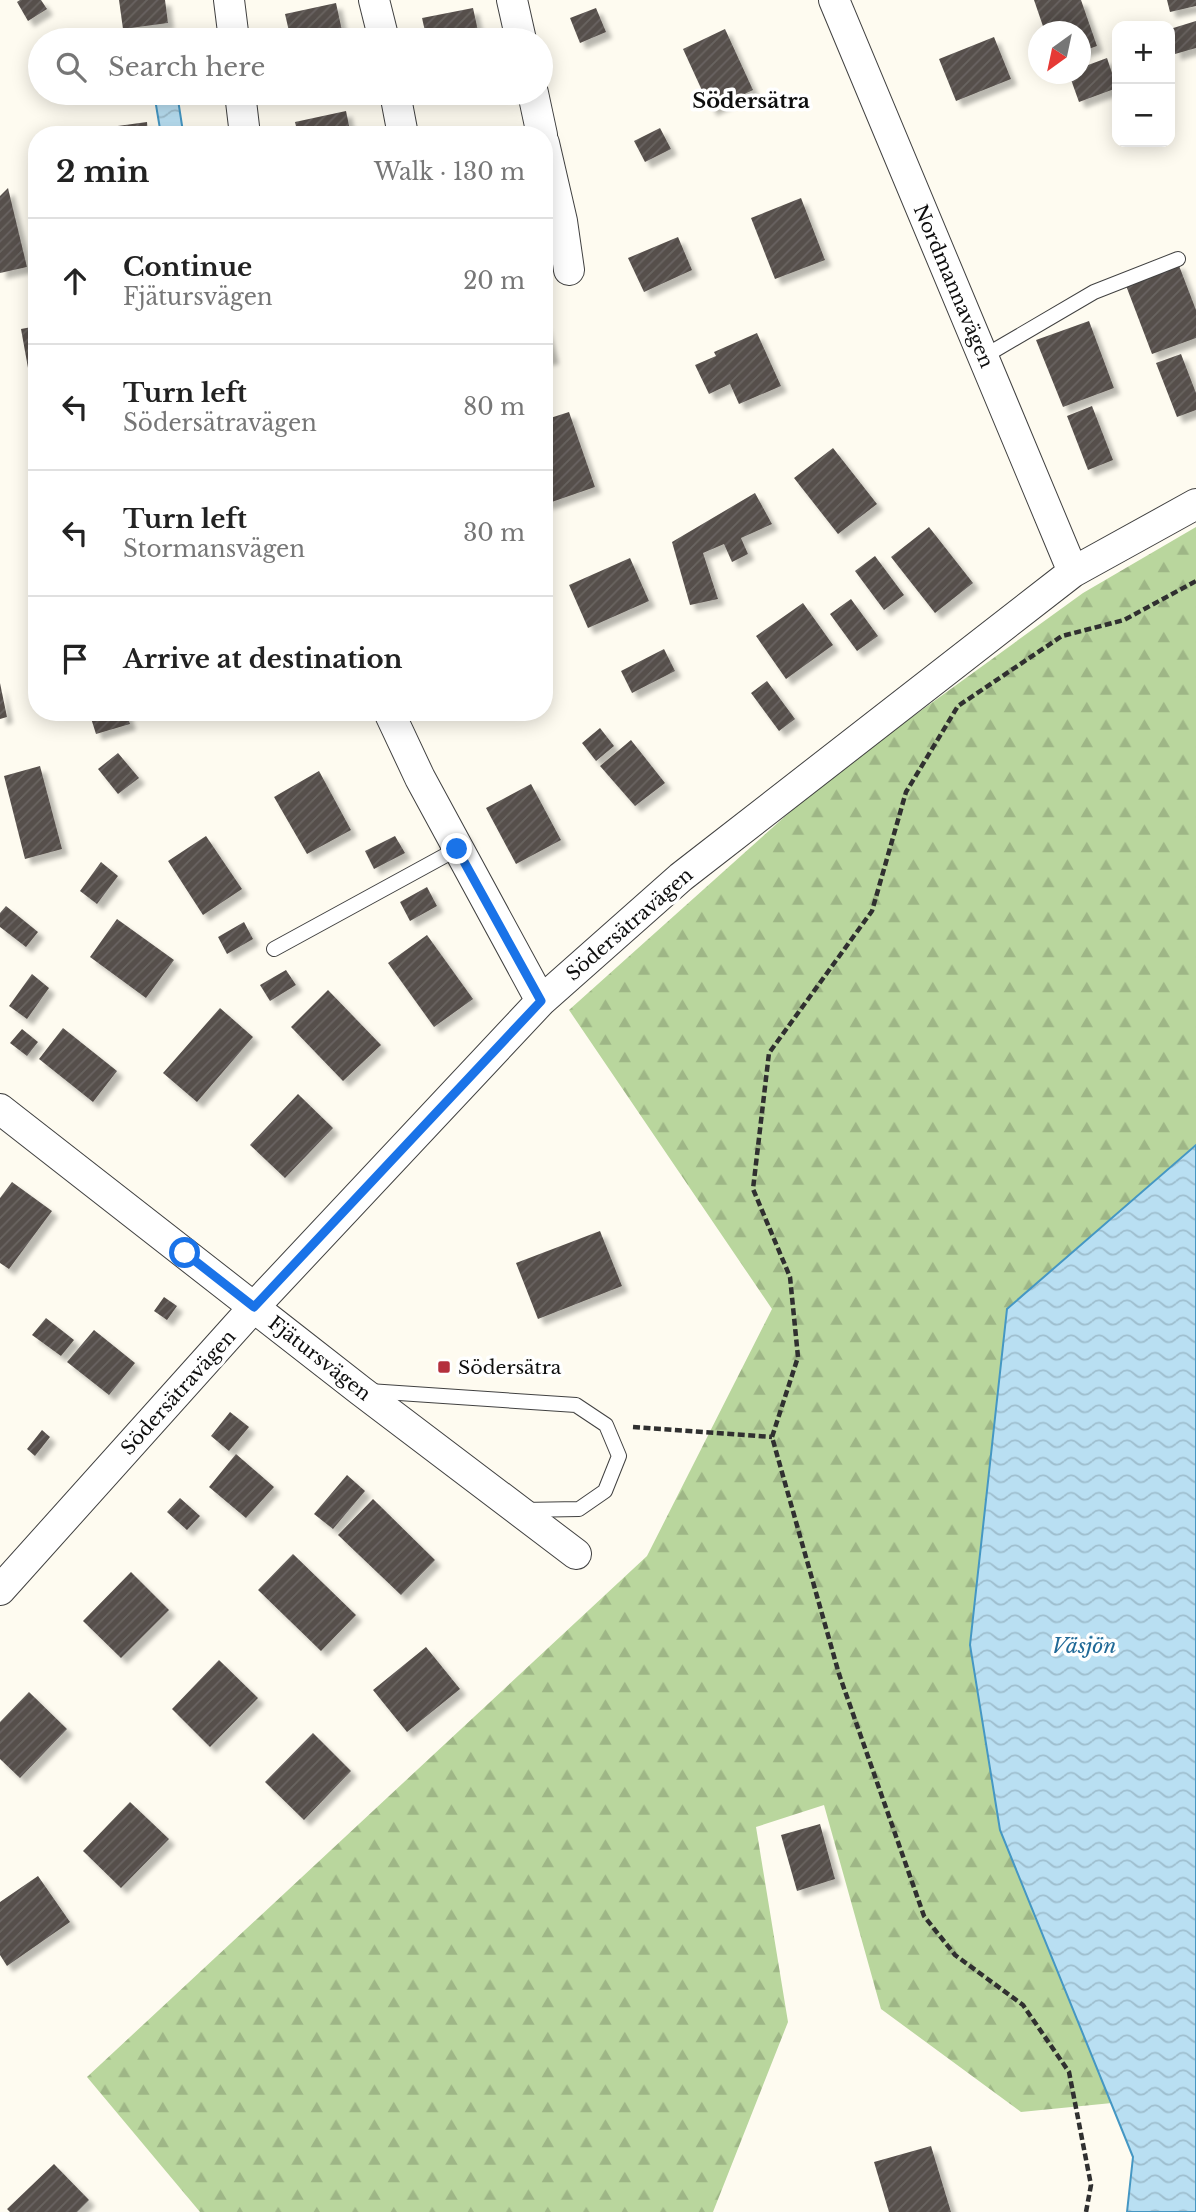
<!DOCTYPE html>
<meta charset="utf-8">
<style>
:root{--surface:#fff;--page:#f2f2f2;--text:#222;--muted:#767676;--line:#e0e0e0}
body{margin:0;font-family:"Libre Baskerville",serif;background:var(--page);color:var(--text)}
.controls{position:absolute;right:21px;top:21px;display:grid;overflow:hidden;border-radius:14px;box-shadow:0 4px 18px #0003}
.controls button{width:63px;height:63px;display:grid;place-items:center;padding:0;border:0;border-bottom:2px solid var(--line);background:var(--surface);color:var(--text);font:35px sans-serif}
.compass{position:absolute;left:1028px;top:21px;width:63px;height:63px;border-radius:50%;background:var(--surface);box-shadow:0 4px 18px #0003;rotate:213deg}
.stop{position:absolute;width:21px;height:21px;margin:-16px;border:5px solid #1a73e8;border-radius:50%;background:#fff}
.stop.end{background:#1a73e8;border-color:#fff;box-shadow:0 2px 7px #0008}
.list{margin:0;padding:0;list-style:none}
h2{display:flex;justify-content:space-between;align-items:center;height:91px;margin:0;padding:0 28px;font-size:30px}
h2 small{font-size:23px;font-weight:400;color:var(--muted)}
.list li{display:grid;grid-template-columns:46px 1fr auto;gap:21px;align-items:center;box-sizing:border-box;height:126px;padding:0 28px;border-top:2px solid var(--line)}
.list b{display:block;font-size:26px;white-space:nowrap}
.list p{margin:0;font-size:23px;white-space:nowrap;color:var(--muted)}
.list em{font-size:23px;font-style:normal;color:var(--muted)}
.icon{flex:none;width:38px;height:38px;fill:none;stroke:currentColor;stroke-width:2;stroke-linecap:round;stroke-linejoin:round}
.map{position:relative;flex:none;width:1196px;height:2212px;overflow:hidden}
.search{position:absolute;background:var(--surface);box-shadow:0 4px 18px #0003;left:28px;top:28px;width:525px;height:77px;display:flex;align-items:center;gap:18px;box-sizing:border-box;padding:0 24px;border-radius:38px;color:var(--muted);font-size:26px}
.panel{position:absolute;background:var(--surface);box-shadow:0 4px 18px #0003;left:28px;top:126px;width:525px;height:595px;border-radius:28px}
.map>svg:first-child{display:block}
.forest{fill:url(#forest-firs)}
.water{fill:url(#water-waves);stroke:#4597c3;stroke-width:2}
.building{fill:url(#building-hatch);filter:url(#shadow)}
.lines{fill:none;stroke-linecap:round;stroke-linejoin:round}
.service-casing{stroke:#414141;stroke-width:16}
.minor-casing{stroke:#414141;stroke-width:32}
.path{stroke:#303030;stroke-width:4.5;stroke-dasharray:7 3.5;stroke-linecap:butt}
.service{stroke:#fff;stroke-width:14}
.minor{stroke:#fff;stroke-width:30}
.route{stroke:#1a73e8;stroke-width:9}
.poi-dot{fill:#b4303d;stroke:#fff;stroke-width:2.5}
.labels{text-anchor:middle;stroke-width:7;stroke-linejoin:round;paint-order:stroke}
.street-label{font-size:19px;fill:#0e0e0e;stroke:#fff}
.poi-label{font-size:19px;fill:#0e0e0e;stroke:#fff;text-anchor:start}
.neighbourhood-label{font-size:21px;font-weight:bold;fill:#0e0e0e;stroke:#fff}
.water-label{font-size:21px;font-style:italic;fill:#206997;stroke:#fff}
</style>
<div class="map">
<svg width="1196" height="2212" viewBox="0 0 1196 2212">
<defs>
<pattern id="forest-firs" width="22" height="20" patternUnits="userSpaceOnUse" patternTransform="scale(1.75)"><rect width="22" height="20" fill="#b9d69d"/><path d="M5 1l3.5 6h-7zM16 11l3.5 6h-7z" fill="#9eb686"/></pattern>
<pattern id="water-waves" width="16" height="10" patternUnits="userSpaceOnUse" patternTransform="scale(1.75)"><rect width="16" height="10" fill="#b9dff2"/><path d="M0 5q4-4 8 0t8 0" fill="none" stroke="#9ebece"/></pattern>
<pattern id="building-hatch" width="6" height="6" patternUnits="userSpaceOnUse" patternTransform="scale(1.75)"><rect width="6" height="6" fill="#564f4b"/><path d="M-1 1l2-2M0 6l6-6M5 7l2-2" fill="none" stroke="#696461"/></pattern>
<filter id="shadow"><feDropShadow dx="6" dy="6" stdDeviation="2" flood-color="#0004"/></filter>
</defs>
<rect width="100%" height="100%" fill="#fefbf0"/>
<path class="forest" d="M1196,527V1145L1007,1309L1000,1830L1112,2103L1021,2112L881,2009L824,1805L756,1827L788,2022L713,2212H200L87,2077L647,1556L772,1309L569,1010L828,778L1083,593Z"/>
<path class="water" d="M154,93H177L183,132L161,135Z
M1196,1145V2212H1127L1133,2157L1000,1830L970,1645L1007,1309Z"/>
<path class="building" d="M20,0H41L47,9L28,21L17,2Z
M119,0H165L168,23L123,29Z
M1034,0H1081L1097,46L1080,52V32H1045Z
M1167,0H1196V6L1170,12Z
M336,3L344,40H291L285,14Z
M473,8L480,40H427L422,18Z
M596,8L606,32L580,43L570,18Z
M1196,21V48L1175,54L1170,29Z
M725,29L753,90L711,110L683,49Z
M994,37L1011,79L956,101L939,59Z
M1107,58L1117,88L1079,102L1069,74H1080V68Z
M346,111L351,135H298L295,122Z
M147,122L148,135H104L103,128Z
M660,128L671,149L645,162L634,141Z
M8,188L27,267L0,273V196Z
M801,198L825,260L775,279L751,218Z
M678,237L692,270L644,292L628,258Z
M1178,263L1196,310V338L1152,354L1125,283Z
M1089,321L1114,388L1063,407L1036,340Z
M544,323L553,358L544,360Z
M37,326V378L30,379L21,329Z
M757,333L781,386L739,404L730,384L709,394L695,365L716,356L714,352Z
M1181,354L1196,393V410L1177,417L1156,363Z
M1092,406L1113,460L1088,470L1067,416Z
M569,412L595,487L546,504L544,498V420Z
M833,448L877,504L838,534L794,478Z
M755,493L772,524L741,538L748,554L732,562L724,544L703,553L718,599L690,605L672,542Z
M929,527L973,583L935,613L891,557Z
M875,556L904,595L884,610L855,571Z
M630,558L649,601L588,628L569,585Z
M851,599L878,636L857,651L830,614Z
M803,603L833,645L786,679L756,636Z
M664,649L675,671L632,693L621,671Z
M767,681L795,719L779,731L751,693Z
M0,683L7,717L0,719Z
M89,712H126L130,724L96,734Z
M600,728L614,746L596,761L582,743Z
M631,740L665,783L635,806L600,766Z
M118,753L139,778L118,794L98,769Z
M40,766L62,849L25,859L4,776Z
M319,771L351,830L307,854L274,797Z
M531,784L561,840L516,864L486,808Z
M206,836L242,889L203,915L168,861Z
M395,836L405,853L374,869L365,851Z
M101,862L118,876L97,904L80,891Z
M427,887L437,906L410,921L400,902Z
M6,906L38,932L26,947L0,927V913Z
M117,919L174,960L146,998L90,957Z
M244,922L253,939L227,954L218,937Z
M427,935L473,999L434,1027L388,963Z
M286,970L296,985L270,1001L260,985Z
M32,974L49,988L27,1019L9,1006Z
M328,990L381,1045L343,1081L291,1027Z
M220,1008L253,1037L197,1102L163,1073Z
M63,1028L117,1071L93,1102L39,1059Z
M22,1029L38,1042L27,1056L10,1043Z
M298,1094L333,1128L285,1178L250,1145Z
M12,1182L52,1211L9,1269L0,1263V1198Z
M600,1231L622,1286L538,1319L516,1263Z
M164,1297L177,1306L167,1320L154,1311Z
M46,1318L74,1340L61,1356L32,1335Z
M94,1330L135,1363L109,1395L67,1362Z
M230,1412L249,1427L229,1451L211,1436Z
M42,1430L50,1437L35,1456L27,1449Z
M236,1454L274,1487L246,1518L209,1487Z
M347,1475L365,1491L333,1529L314,1514Z
M180,1498L200,1516L187,1530L167,1512Z
M373,1499L435,1560L401,1595L338,1535Z
M293,1554L356,1615L321,1651L258,1590Z
M131,1572L169,1610L121,1658L83,1621Z
M426,1647L460,1689L407,1732L373,1690Z
M219,1660L258,1698L210,1747L172,1709Z
M29,1692L67,1729L20,1778L0,1759V1722Z
M313,1733L351,1771L304,1820L265,1782Z
M130,1802L169,1839L121,1888L83,1851Z
M820,1824L835,1879L797,1891L781,1835Z
M38,1876L70,1922L7,1966L0,1955V1902Z
M931,2146L951,2212H889L874,2162Z
M54,2164L89,2200L77,2212H10L7,2209Z"/>
<g class="lines">
<g class="service-casing">
<path id="service" d="M983,357L1094,292L1178,259
M274,949L457,849
M369,1391L576,1405L606,1425L619,1456L605,1491L579,1509L522,1510"/>
</g>
<g class="minor-casing">
<path id="minor" d="M229,0L234,40
M374,0L384,40
M512,0L521,40
M834,0L1073,572
M240,93L245,135
M395,93L403,135
M533,93L542,135
M544,143L562,221L569,270
M389,712L420,778L541,1001
M0,1109L361,1391L576,1554
M0,1590L254,1307L541,1001L681,877L1073,572L1196,504"/>
</g>
<path class="path" d="M633,1427L772,1437
M1086,2212L1091,2185L1069,2072L1023,2005L955,1955L924,1916L839,1674L772,1437L798,1357L790,1277L753,1189L769,1053L872,911L906,792L958,706L1062,636L1124,620L1196,581"/>
<use href="#service" class="service"/>
<use href="#minor" class="minor"/>
</g>
<g class="lines">
<path class="route" d="M185,1253L254,1307L541,1001L457,849"/>
</g>
<rect class="poi-dot" x="437" y="1360" width="14" height="14" rx="3.5"/>
<g class="labels">
<g class="street-label">
<text transform="translate(954 286) rotate(67)" y="7">Nordmannavägen</text>
<text transform="translate(629 924) rotate(-41)" y="7">Södersätravägen</text>
<text transform="translate(320 1358) rotate(38)" y="7">Fjätursvägen</text>
<text transform="translate(178 1392) rotate(-48)" y="7">Södersätravägen</text>
</g>
<g class="poi-label">
<text x="458" y="1374">Södersätra</text>
</g>
<g class="neighbourhood-label">
<text x="751" y="108">Södersätra</text>
</g>
<g class="water-label">
<text x="1084" y="1653">Väsjön</text>
</g>
</g>
</svg>
<div class="controls">
<button>+</button>
<button>−</button>
</div>
<svg class="compass" viewBox="-18 -18 36 36"><path d="M0-13l5 13h-10z" fill="#e53935"/><path d="M0 13l5-13h-10z" fill="#767676"/></svg>
<div class="stop" style="left:185px;top:1253px"></div>
<div class="stop end" style="left:457px;top:849px"></div>
<div class="search"><svg class="icon" aria-label="search" viewBox="0 0 24 24"><circle cx="10" cy="10" r="6"/><path d="M15 15l6 6"/></svg>Search here</div>
<section class="panel">
<h2>2 min<small>Walk · 130 m</small></h2>
<ul class="list">
<li><svg class="icon" aria-label="ahead" viewBox="0 0 24 24"><path d="M12 20V5M6 11l6-6 6 6"/></svg><div><b>Continue</b><p>Fjätursvägen</p></div><em>20 m</em></li>
<li><svg class="icon" aria-label="left" viewBox="0 0 24 24"><path d="M17 20v-9H6M10 6l-5 5 5 5"/></svg><div><b>Turn left</b><p>Södersätravägen</p></div><em>80 m</em></li>
<li><svg class="icon" aria-label="left" viewBox="0 0 24 24"><path d="M17 20v-9H6M10 6l-5 5 5 5"/></svg><div><b>Turn left</b><p>Stormansvägen</p></div><em>30 m</em></li>
<li><svg class="icon" aria-label="arrive" viewBox="0 0 24 24"><path d="M6 21V4h12l-3 4 3 4H6"/></svg><div><b>Arrive at destination</b></div></li>
</ul>
</section>
</div>
